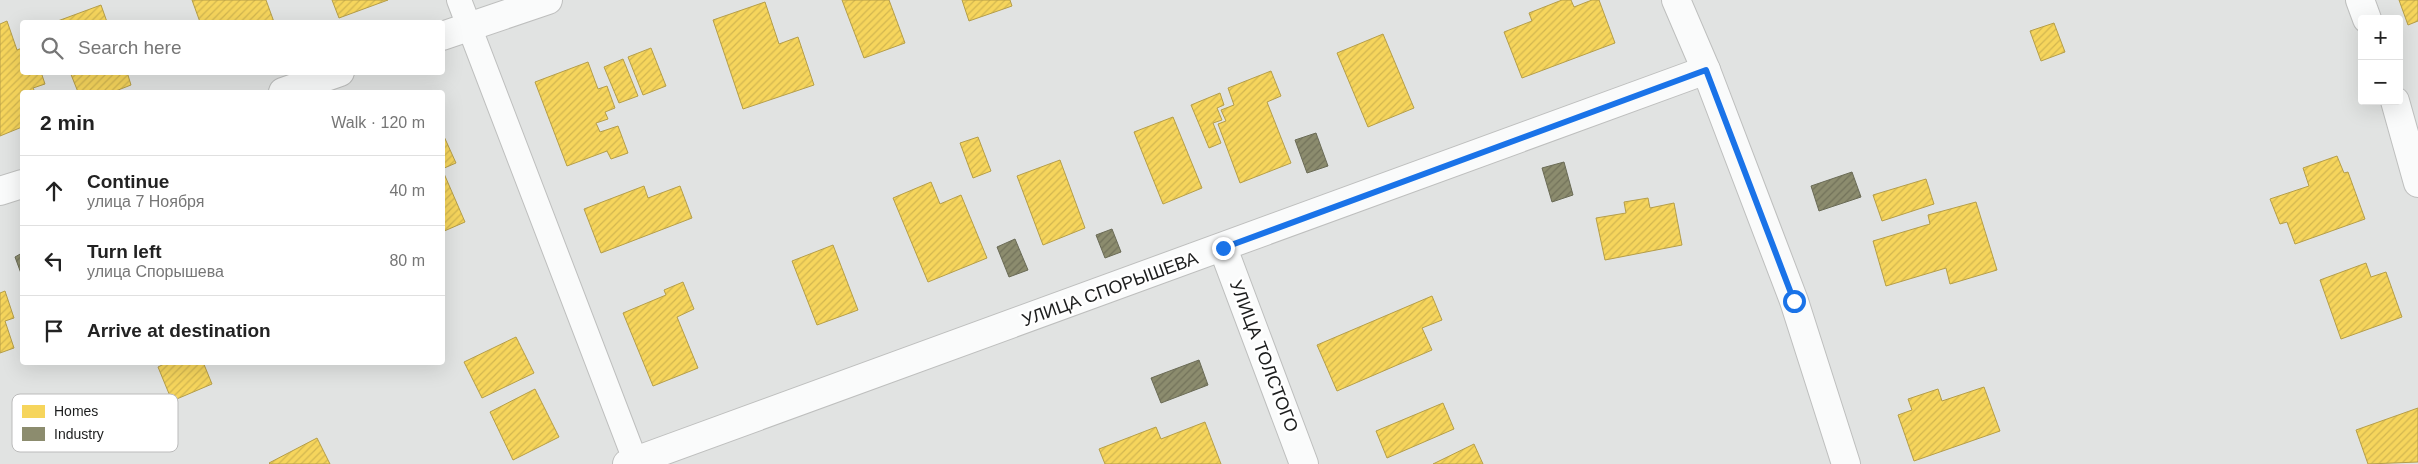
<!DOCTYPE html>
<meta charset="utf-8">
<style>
:root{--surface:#fff;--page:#f2f2f2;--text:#222;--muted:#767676;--line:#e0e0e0}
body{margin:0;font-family:Arial,sans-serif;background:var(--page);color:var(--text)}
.controls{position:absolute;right:15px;top:15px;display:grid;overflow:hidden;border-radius:5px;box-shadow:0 5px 20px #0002}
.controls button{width:45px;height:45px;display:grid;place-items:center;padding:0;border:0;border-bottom:1px solid var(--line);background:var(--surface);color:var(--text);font:25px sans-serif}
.stop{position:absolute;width:15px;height:15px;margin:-11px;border:4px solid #1a73e8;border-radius:50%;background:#fff}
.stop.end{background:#1a73e8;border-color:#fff;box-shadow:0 1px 5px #0008}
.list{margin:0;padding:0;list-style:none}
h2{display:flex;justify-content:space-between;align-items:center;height:65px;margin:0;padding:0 20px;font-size:21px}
h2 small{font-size:16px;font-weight:400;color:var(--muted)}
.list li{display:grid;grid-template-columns:32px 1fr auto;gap:15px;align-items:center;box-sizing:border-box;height:70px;padding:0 20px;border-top:1px solid var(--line)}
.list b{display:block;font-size:19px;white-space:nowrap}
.list p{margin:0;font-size:16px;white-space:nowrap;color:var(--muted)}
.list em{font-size:16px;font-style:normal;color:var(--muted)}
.icon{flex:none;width:28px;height:28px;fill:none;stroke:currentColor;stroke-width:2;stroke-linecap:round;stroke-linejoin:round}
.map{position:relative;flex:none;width:2418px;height:464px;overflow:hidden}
.search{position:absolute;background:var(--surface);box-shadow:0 5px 20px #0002;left:20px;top:20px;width:425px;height:55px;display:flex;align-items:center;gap:12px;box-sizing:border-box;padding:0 18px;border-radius:5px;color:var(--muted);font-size:19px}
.panel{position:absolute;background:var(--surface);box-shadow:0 5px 20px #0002;left:20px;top:90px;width:425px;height:275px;border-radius:5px}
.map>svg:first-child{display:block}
.homes{fill:url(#homes-hatch);stroke:#b59e49}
.industry{fill:url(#industry-hatch);stroke:#6a6b56}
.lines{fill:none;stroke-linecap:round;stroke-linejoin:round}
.service-casing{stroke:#bebfbe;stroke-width:26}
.minor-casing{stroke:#bebfbe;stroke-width:30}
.tertiary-casing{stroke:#bebfbe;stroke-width:30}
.service{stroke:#fafbfb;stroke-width:24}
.minor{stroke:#fafbfb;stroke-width:28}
.tertiary{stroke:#fafbfb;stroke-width:28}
.route{stroke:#1a73e8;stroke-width:6}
.labels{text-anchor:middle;stroke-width:5;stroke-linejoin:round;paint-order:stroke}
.street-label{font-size:18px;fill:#1c1d1d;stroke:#fff}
.key{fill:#fff;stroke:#bbb;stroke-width:1}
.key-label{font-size:14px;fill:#1c1d1d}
</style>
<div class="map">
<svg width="2418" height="464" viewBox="0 0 2418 464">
<defs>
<pattern id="homes-hatch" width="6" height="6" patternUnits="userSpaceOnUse" patternTransform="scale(1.25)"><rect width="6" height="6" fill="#f6d55c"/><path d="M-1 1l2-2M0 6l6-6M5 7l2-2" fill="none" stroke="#d2b650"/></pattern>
<pattern id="industry-hatch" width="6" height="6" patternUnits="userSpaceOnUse" patternTransform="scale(1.25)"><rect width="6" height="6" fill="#8c8c6e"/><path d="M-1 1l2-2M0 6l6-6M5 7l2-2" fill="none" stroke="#72725a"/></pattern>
</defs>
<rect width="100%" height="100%" fill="#e1e3e2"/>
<path class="homes" d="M192,0H266L274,22H200Z
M332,0H388L339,18Z
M842,0H889L905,43L864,58Z
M962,0H1010L1012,6L969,21Z
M1562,0H1571L1574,7L1592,0H1599L1615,43L1522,78L1504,32L1532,21L1529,13Z
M2399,0H2418V21L2408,25Z
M765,2L779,44L798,37L814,85L743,109L713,20Z
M101,5L107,22H55Z
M7,21L17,50L22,48V72H41L45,84L33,88L35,92H22V127L0,136V24Z
M2054,23L2065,52L2041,61L2030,31Z
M1383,34L1414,108L1368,127L1337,53Z
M651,48L666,86L643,95L628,57Z
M623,59L638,96L619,103L604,67Z
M588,62L598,89L607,86L615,108L605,112L608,119L596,123L600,132L618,126L628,153L611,159L607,151L567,166L535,82Z
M1271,71L1281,96L1267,102L1291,163L1240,183L1218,124L1226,121L1221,110L1234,105L1228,88Z
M70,72H127L131,85L113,92H78Z
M1220,93L1224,105L1217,108L1222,120L1213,123L1221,143L1209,148L1191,105Z
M1173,117L1202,188L1163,204L1134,132Z
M442,132L456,163L442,169Z
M978,137L991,171L973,178L960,143Z
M2337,156L2344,173L2348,172L2365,219L2295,244L2287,222L2280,224L2270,199L2309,186L2303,168Z
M1060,160L1085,228L1043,245L1017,176Z
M442,169L465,222L442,232Z
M1926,179L1934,204L1882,221L1873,195Z
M931,182L940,204L961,195L987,258L928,282L893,198Z
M644,186L648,198L680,186L692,218L601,253L584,209Z
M1648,198L1650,208L1674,203L1682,245L1605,260L1596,218L1626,213L1624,202Z
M1976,202L1997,270L1950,284L1946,268L1886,286L1873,241L1930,224L1928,215Z
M833,245L858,310L817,325L792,261Z
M2366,263L2371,277L2386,272L2402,317L2341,339L2320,280Z
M683,282L694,309L677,317L698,368L653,386L623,313L666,295L664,290Z
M5,291L14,318L5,321L14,348L0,353V293Z
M1432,296L1442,320L1422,328L1432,350L1337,391L1317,345Z
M516,337L534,373L482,398L464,362Z
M168,362H203L212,384L172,401L158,367Z
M1984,387L2000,431L1914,461L1898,415L1912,410L1908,399L1938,389L1942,401Z
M535,389L559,437L513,460L490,412Z
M1443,403L1454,429L1387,458L1376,431Z
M2418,408V462L2368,464L2356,430Z
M1205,422L1221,464H1105L1099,449L1156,427L1161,439Z
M317,438L330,464H270L269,463Z
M1474,444L1483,464H1433Z"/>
<path class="industry" d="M1316,133L1328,166L1307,173L1295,140Z
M1564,162L1573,195L1552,202L1542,168Z
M1852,172L1861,197L1819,211L1811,186Z
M1112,229L1121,252L1105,258L1096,235Z
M1015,239L1028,270L1009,277L997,247Z
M22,253V276L15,257Z
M1199,360L1208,385L1161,403L1151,378Z"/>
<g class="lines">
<g class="service-casing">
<path id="service" d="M459,0L635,460"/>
</g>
<g class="minor-casing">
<path id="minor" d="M2360,0L2367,19
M442,36L548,0
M283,92L340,72
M2395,101L2418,183
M0,191L22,184
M1223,248L1304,464
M627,464L1706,70"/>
</g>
<g class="tertiary-casing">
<path id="tertiary" d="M1676,0L1706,70L1794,301L1846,464"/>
</g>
<use href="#service" class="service"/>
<use href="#minor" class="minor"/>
<use href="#tertiary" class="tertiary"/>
</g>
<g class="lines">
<path class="route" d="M1223,248L1706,70L1794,301"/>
</g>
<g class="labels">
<g class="street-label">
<text transform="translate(1110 289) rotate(-20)" y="6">УЛИЦА СПОРЫШЕВА</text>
<text transform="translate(1264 356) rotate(69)" y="6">УЛИЦА ТОЛСТОГО</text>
</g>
</g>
<rect x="12" y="394" width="166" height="58" rx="8" class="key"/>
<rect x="22" y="405" width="23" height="13" fill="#f6d55c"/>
<rect x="22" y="427" width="23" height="14" fill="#8c8c6e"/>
<g class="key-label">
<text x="54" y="416">Homes</text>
<text x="54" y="439">Industry</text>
</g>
</svg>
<div class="controls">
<button>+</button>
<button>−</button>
</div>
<div class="stop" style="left:1794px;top:301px"></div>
<div class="stop end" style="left:1223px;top:248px"></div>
<div class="search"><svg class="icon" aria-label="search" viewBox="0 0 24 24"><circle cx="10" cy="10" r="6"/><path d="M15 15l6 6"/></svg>Search here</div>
<section class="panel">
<h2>2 min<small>Walk · 120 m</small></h2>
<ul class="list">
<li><svg class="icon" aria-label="ahead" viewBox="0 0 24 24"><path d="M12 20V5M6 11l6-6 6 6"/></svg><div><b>Continue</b><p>улица 7 Ноября</p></div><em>40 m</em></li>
<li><svg class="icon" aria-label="left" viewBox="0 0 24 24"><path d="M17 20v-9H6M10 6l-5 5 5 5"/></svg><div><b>Turn left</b><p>улица Спорышева</p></div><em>80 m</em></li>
<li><svg class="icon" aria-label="arrive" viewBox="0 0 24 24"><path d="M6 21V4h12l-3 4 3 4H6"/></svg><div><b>Arrive at destination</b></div></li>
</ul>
</section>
</div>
